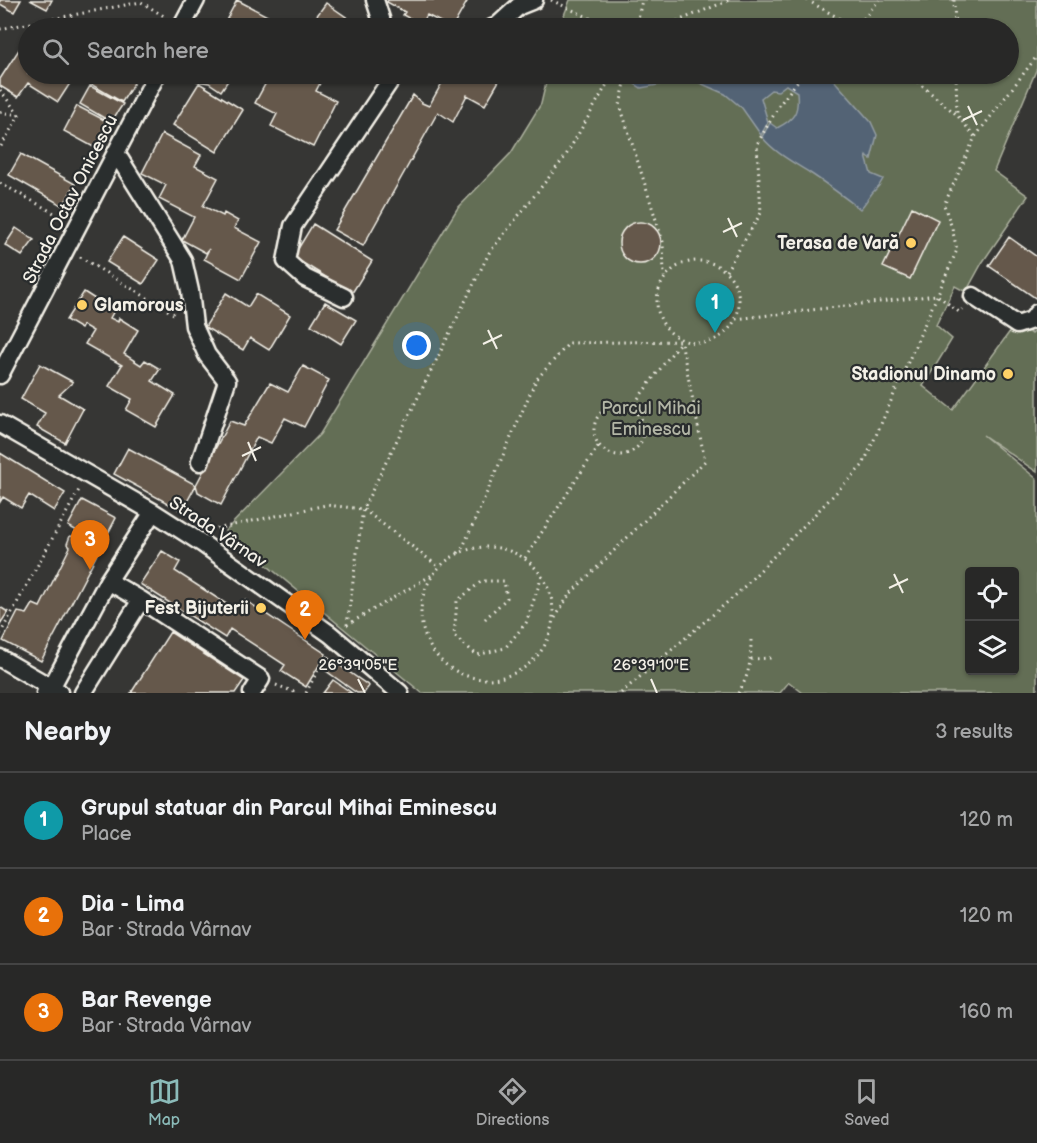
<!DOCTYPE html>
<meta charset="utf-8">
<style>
:root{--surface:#282827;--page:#343433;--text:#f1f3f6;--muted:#a5a6a7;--line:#444;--accent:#8bbbb9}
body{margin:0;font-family:"Balsamiq Sans",sans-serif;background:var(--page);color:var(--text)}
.controls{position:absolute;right:18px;bottom:18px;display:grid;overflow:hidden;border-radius:6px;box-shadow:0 2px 4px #0004}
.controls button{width:54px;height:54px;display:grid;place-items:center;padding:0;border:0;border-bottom:2px solid var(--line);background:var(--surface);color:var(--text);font:30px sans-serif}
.you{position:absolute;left:417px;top:346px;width:21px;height:21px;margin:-15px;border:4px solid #fff;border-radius:50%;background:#1a73e8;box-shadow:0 0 0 9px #1a73e833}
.badge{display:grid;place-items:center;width:39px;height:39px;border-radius:50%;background:var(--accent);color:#fff;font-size:20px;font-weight:700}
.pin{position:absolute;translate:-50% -50px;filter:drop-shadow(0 2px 3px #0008)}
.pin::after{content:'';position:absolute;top:32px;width:21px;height:18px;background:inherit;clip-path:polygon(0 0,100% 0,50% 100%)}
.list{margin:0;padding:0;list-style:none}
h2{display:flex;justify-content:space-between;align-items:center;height:78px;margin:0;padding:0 24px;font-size:26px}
h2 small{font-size:20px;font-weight:400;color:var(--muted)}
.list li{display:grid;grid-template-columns:39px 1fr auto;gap:18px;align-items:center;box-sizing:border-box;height:96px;padding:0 24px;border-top:2px solid var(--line)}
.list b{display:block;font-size:22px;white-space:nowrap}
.list p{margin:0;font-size:20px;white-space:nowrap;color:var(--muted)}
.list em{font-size:20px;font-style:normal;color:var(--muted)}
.icon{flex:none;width:33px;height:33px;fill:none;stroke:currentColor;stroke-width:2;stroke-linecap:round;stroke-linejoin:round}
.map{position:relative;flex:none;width:1037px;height:693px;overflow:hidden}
.search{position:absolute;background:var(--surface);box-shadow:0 2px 4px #0004;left:18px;right:18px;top:18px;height:66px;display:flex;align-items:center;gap:15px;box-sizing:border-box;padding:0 21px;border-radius:33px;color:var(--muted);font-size:22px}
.sheet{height:366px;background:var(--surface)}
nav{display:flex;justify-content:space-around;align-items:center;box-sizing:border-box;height:84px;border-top:2px solid var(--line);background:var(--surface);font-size:16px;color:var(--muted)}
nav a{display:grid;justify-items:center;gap:3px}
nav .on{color:var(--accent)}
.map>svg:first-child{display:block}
.green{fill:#636e55;stroke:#acb09e;stroke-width:1.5;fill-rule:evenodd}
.water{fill:#526474;stroke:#939ca2;stroke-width:1.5}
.building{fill:#65584c;stroke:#f4f1e8;stroke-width:1.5}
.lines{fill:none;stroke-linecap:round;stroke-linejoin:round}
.minor-casing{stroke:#f4f1e8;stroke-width:21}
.path{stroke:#f4f1e8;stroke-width:3;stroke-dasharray:1.5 4.5;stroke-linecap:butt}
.minor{stroke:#2a2d2e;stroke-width:16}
.ticks{fill:none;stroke:#f4f1e8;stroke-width:2}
.poi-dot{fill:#ffd166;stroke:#2a2d2e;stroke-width:2}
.labels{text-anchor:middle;stroke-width:4.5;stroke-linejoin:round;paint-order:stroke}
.street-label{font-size:18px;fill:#f4f1e8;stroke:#2a2d2e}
.poi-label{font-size:18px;font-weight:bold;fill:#f4f1e8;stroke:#2a2d2e;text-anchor:end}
.park-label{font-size:18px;fill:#b3b6a6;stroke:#2a2d2e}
.ticks-label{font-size:15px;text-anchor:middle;fill:#f4f1e8;stroke:#2a2d2e;stroke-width:4.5;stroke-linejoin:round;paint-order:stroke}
</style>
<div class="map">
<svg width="1037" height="693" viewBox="0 0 1037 693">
<rect width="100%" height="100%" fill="#363634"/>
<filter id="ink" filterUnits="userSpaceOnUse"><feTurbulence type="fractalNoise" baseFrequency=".0167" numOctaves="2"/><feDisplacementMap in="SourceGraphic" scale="12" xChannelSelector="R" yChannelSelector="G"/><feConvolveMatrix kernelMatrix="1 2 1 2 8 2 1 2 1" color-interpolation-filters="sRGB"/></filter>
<g filter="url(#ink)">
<path class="green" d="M570,0H1037V68L994,171L1028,196L982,263L966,292L955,286L936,325L952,339L923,386L953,410L1016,323L1032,334L1037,329V472L983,435L1037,479V693H803L789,682L780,693H422L225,531L320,434L457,209L511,153L541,104L548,74H1008V28H559ZM970,572H1014V670H970Z"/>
<path class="water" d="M630,74H821L831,77L871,122L877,135L871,159L866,156L871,174L883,179C877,191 875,188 870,196C866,201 865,204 860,209C844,197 827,184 810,173C793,162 775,153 762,137L770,123L777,128C795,119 799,112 797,92L786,85L778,91L771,90L761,98L768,122L761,135L742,108L725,94L691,79L641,88L627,79Z"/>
<path class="building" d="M0,0H21L14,12L0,4Z
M30,0H52L47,9Z
M237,0L275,20L271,28H222Z
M388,0H468L452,28L427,15L421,25L403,15L405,12L387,2Z
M326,3L349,19L342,28H308Z
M20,48L28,53V74H76L58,102L28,83L18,97L0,86V79Z
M83,74H129L137,78L122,102L80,78Z
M191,74H227L231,76L221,91L209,83L197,81L189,76Z
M263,74H303L320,83L316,91L336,101L313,147L271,126L277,114L255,103L269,77Z
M447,74H503L485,105L467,95L453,122L438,112L363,246L334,230L413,95L422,103L429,106Z
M199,83L243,110L217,152L173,125Z
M90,86L123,104L111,122L80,104Z
M77,106L112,124L99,150L64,131Z
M162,134L201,155L195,166L218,178L203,206L223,216L224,213L238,221L234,228L261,242L241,279L204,259L209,249L206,253L182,240L194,217L159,199L166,185L142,173Z
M21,154L75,184L63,206L9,175Z
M912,207L938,220L910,279L883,267Z
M619 243a21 21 0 1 1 42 0a21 21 0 1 1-42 0Z
M313,224L372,261L352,293L293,257Z
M16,228L34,240L22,256L5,245Z
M123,237L159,260L143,284L107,262Z
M1009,237L1037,257V299L989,266Z
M84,292L101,303L104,300L116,307L110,318L118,322L119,318L138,330L124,354L141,365L145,360L160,369L152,381L175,395L156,427L126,410L132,399L109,386L122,365L85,344L93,331L83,325L81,329L66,320Z
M226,293L248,307L256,294L290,315L269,350L250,338L243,350L205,327Z
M325,302L356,320L341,344L311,325Z
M40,364L73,382L59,395L83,409L65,443L37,427L45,413L21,399Z
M303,366L329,380L304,427L285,418L271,443L257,437L221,505L198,492L196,485L230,421L244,426L270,383L288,392Z
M128,448L196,485L182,511L114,474Z
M0,453L65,493L54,511L29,495L21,508L3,497L0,502Z
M82,500L116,518L41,661L3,641L18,612L27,614L33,604L40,607L70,547L67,544L70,536L78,537L81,533L68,526Z
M162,551L180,562L175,571L234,609L245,600L326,654L306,687L281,671L285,665L230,629L225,638L140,584Z
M0,607L8,612L0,624Z
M170,632L244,680L235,693H131Z
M329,658L369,686L364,693H357L322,668Z
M333,680L352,693H323Z"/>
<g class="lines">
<g class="minor-casing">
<path id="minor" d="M375,0L384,28
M181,28L196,0
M492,28L497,26L519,6L534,0
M116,153L183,260L190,291L194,326L207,355L227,381L200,462
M973,296L1017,325L1032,320L1037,313
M344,297L305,278L286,261L293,226L390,81L391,74
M0,375L157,74
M0,424L153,512L203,544L330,634L400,693
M108,581L141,600L261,679L252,693
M0,658L59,692
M45,693L51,688L108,581L153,512
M83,693L141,600"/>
</g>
<path class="path" d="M551,0L611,28
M807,0L856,28
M954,0L955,28
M636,28L642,0
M660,28L730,0
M856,28L879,0
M0,29L141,2L167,18
M627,74L620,105L663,242L664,277
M908,74L957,115L975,137
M956,74L957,115
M0,90L19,115L0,148
M0,112L19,115
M0,183L63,218
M80,257L177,316
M657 302a41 41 0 1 1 82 0a41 41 0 1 1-82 0Z
M726,271L761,213L757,144L780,104L803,74
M736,319L937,295L959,312L962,309
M594 430a25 25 0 1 1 50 0a25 25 0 1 1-50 0Z
M631,408L681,341
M211,530L326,505L363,509L439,567
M421 613a66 66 0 1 1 132 0a66 66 0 1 1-132 0Z
M458,553L463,547L536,380L569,343L681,341
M525,558L599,445
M555,618L569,595L705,461L681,341
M485,619L507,598L504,581H482L457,601L454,636L477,655L505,648L526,623L542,576
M347,625L363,509L489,253L565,157L613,74
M347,625L432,575
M0,634L80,488
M751,659L771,658
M276,685L297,693
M306,693L320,666L331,654
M621,693L737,594L863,465L957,250L952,228L944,205L975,137L1037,56
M738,693C750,675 751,659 751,638"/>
<use href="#minor" class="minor"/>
</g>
</g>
<path class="ticks" d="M968,106L977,125M963,120L982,111M728,218L737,237M723,232L742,223M488,330L497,349M483,344L502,335M248,442L256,461M242,456L261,447M894,574L903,593M889,588L908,579M358,679L365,693M651,679L657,693"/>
<g class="poi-dot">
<circle cx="911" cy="243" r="6"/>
<circle cx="82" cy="305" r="6"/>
<circle cx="1008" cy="374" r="6"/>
<circle cx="261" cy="608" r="6"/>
</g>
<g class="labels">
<g class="street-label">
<text transform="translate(70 199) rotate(-63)" y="6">Strada Octav Onicescu</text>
<text transform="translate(218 532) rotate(34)" y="6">Strada Vârnav</text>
</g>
<g class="poi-label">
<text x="899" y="249">Terasa de Vară</text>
<text x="94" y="311" text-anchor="start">Glamorous</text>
<text x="996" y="380">Stadionul Dinamo</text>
<text x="249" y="614">Fest Bijuterii</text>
</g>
<g class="park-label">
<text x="651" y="414">Parcul Mihai<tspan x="651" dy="21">Eminescu</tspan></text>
</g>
</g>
<g class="ticks-label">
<text x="358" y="670">26°39'05"E</text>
<text x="651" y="670">26°39'10"E</text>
</g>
</svg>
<div class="controls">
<button><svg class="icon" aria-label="locate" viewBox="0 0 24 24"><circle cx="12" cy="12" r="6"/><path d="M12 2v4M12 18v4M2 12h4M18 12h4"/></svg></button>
<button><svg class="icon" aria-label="layers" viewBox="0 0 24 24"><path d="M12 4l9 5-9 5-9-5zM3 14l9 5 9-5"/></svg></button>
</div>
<div class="you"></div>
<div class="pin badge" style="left:715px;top:333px;background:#0f9aa8">1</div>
<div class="pin badge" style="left:305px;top:640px;background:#e8710a">2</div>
<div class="pin badge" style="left:90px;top:570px;background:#e8710a">3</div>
<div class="search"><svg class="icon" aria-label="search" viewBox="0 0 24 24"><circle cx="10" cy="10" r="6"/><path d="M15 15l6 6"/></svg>Search here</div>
</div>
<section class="sheet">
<h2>Nearby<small>3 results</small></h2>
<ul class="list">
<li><span class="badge" style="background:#0f9aa8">1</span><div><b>Grupul statuar din Parcul Mihai Eminescu</b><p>Place</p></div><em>120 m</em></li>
<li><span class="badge" style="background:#e8710a">2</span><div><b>Dia - Lima</b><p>Bar · Strada Vârnav</p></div><em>120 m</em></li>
<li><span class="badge" style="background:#e8710a">3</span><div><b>Bar Revenge</b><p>Bar · Strada Vârnav</p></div><em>160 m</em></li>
</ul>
</section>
<nav>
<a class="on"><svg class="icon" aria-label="map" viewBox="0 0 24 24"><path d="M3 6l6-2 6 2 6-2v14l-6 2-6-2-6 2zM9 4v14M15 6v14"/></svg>Map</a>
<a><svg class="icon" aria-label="directions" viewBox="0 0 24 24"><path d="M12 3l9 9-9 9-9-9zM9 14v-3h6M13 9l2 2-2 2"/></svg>Directions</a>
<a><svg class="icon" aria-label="saved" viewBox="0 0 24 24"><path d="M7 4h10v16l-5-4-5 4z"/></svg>Saved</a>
</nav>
